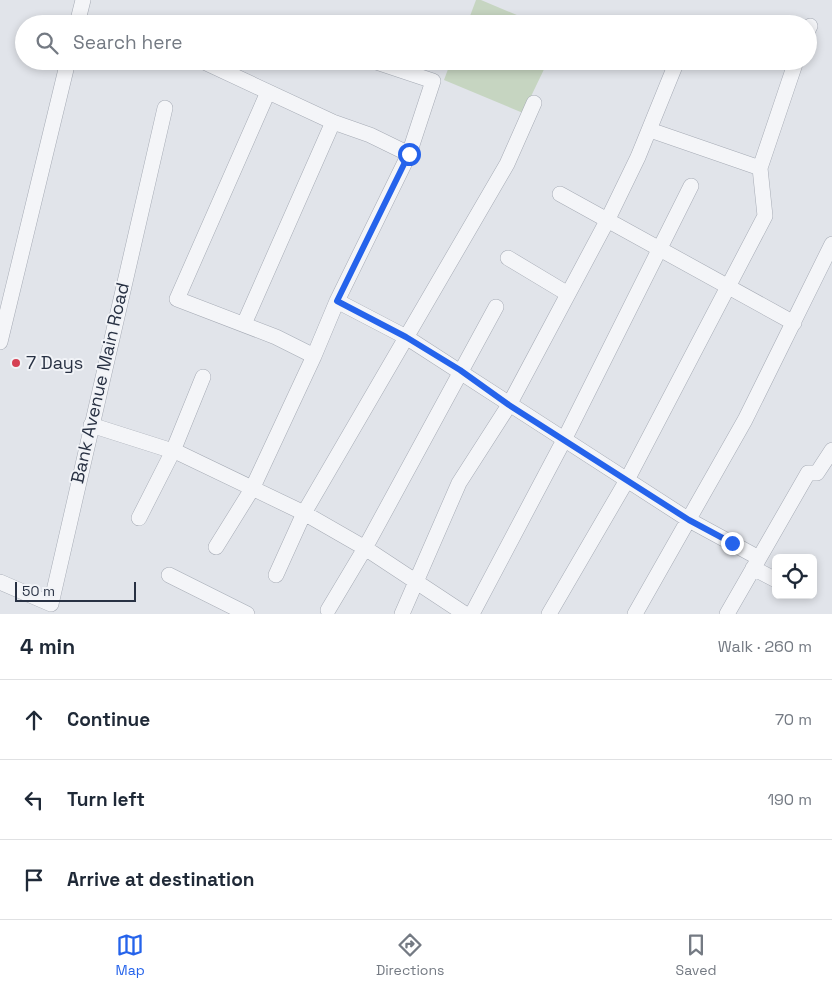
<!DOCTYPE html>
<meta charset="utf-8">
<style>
:root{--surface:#fff;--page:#f2f2f3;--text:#1f2937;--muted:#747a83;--line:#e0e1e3;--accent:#2563eb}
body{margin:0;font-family:"Space Grotesk",sans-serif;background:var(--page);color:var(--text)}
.controls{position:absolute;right:15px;bottom:15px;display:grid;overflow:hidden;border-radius:8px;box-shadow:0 2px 8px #0003}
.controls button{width:45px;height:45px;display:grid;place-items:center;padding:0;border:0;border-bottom:1px solid var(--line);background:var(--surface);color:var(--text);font:25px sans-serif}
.scale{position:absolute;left:15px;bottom:12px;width:121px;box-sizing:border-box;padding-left:5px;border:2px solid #283143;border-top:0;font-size:14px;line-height:18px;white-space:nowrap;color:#283143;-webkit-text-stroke:4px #f1f3f7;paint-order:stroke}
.stop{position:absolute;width:15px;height:15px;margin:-11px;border:4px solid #2563eb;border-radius:50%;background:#fff}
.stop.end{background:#2563eb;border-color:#fff;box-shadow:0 1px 5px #0008}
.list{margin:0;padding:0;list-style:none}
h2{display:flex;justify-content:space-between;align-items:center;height:65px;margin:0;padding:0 20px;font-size:21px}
h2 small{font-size:16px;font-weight:400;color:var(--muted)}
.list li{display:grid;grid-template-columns:32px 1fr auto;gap:15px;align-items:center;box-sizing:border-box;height:80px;padding:0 20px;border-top:1px solid var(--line)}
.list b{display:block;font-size:19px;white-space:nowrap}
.list em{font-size:16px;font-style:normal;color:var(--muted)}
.icon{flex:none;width:28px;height:28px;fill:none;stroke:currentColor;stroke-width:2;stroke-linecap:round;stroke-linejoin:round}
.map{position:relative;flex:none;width:832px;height:614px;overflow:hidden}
.search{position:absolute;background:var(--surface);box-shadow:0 2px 8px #0003;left:15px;right:15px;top:15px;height:55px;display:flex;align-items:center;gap:12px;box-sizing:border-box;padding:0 18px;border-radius:28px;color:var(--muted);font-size:19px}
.sheet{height:305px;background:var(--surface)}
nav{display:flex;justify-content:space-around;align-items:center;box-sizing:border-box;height:70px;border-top:1px solid var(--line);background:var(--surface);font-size:14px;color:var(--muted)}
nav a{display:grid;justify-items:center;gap:2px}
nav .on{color:var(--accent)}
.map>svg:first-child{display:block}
.park{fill:#c6d5c1}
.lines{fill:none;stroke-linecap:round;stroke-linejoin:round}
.minor-casing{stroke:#a6abb5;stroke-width:16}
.minor{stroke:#f4f5f8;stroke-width:15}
.route{stroke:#2563eb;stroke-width:6}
.poi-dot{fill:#d54053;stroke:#f1f3f7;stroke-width:2}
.labels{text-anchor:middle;stroke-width:4;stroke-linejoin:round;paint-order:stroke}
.poi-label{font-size:18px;fill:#283143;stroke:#f1f3f7;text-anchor:start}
.street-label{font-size:18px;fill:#283143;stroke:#f1f3f7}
</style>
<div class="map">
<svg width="832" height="614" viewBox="0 0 832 614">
<rect width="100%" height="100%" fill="#e1e4ea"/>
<path class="park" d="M476,0H481L538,24H467Z
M451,61H548L523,113L444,80Z"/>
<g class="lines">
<g class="minor-casing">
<path id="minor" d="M77,24L83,0
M693,24H694
M808,30L810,26
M202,61L333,122L370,135L409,154
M268,92L177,299L276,337L314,356
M650,130L760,168
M560,194L794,323
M508,258L568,294
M337,301L406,337L689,520L759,558
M244,324L333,122
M0,342L68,61
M91,425L179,453L304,513L365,548L465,614
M139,518L173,451L203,377
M216,547L252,489L314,356L337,301L409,154L433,81L373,61
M753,568L776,580
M169,575L247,614
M276,575L304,513L507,164L534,103
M0,582L51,604L165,108
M328,610L365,548L496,307
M402,614L459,483L509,405L607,221L638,157L677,61
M472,614L564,440L691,186
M549,614L627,480L765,216L760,168L796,61
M635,614L745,420L832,244
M727,614L808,473H817L832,450"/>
</g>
<use href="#minor" class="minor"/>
</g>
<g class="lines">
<path class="route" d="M409,154L337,301L406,337L460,370L509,405L689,520L732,543"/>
</g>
<circle class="poi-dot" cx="16" cy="363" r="5"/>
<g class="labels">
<g class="poi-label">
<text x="26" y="369">7 Days</text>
</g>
<g class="street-label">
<text transform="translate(100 383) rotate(-77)" y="6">Bank Avenue Main Road</text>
</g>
</g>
</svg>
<div class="controls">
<button><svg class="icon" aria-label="locate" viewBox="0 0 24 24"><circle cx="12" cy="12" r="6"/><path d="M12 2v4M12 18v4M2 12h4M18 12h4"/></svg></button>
</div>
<div class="scale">50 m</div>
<div class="stop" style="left:409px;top:154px"></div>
<div class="stop end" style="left:732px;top:543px"></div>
<div class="search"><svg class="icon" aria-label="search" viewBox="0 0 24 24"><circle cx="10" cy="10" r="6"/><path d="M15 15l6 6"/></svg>Search here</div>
</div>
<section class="sheet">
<h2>4 min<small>Walk · 260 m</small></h2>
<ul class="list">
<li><svg class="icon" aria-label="ahead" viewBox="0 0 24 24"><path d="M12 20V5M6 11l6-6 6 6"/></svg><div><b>Continue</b></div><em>70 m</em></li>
<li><svg class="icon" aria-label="left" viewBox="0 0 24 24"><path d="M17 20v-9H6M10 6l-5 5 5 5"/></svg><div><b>Turn left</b></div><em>190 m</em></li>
<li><svg class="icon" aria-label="arrive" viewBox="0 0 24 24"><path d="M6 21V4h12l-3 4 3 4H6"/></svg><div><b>Arrive at destination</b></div></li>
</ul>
</section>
<nav>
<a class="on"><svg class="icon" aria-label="map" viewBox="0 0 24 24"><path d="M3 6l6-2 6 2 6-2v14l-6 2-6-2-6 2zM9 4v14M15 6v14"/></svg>Map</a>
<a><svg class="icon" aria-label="directions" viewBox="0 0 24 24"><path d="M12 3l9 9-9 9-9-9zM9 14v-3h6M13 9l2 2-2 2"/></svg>Directions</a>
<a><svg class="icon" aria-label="saved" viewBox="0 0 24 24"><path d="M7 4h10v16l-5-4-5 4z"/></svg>Saved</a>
</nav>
